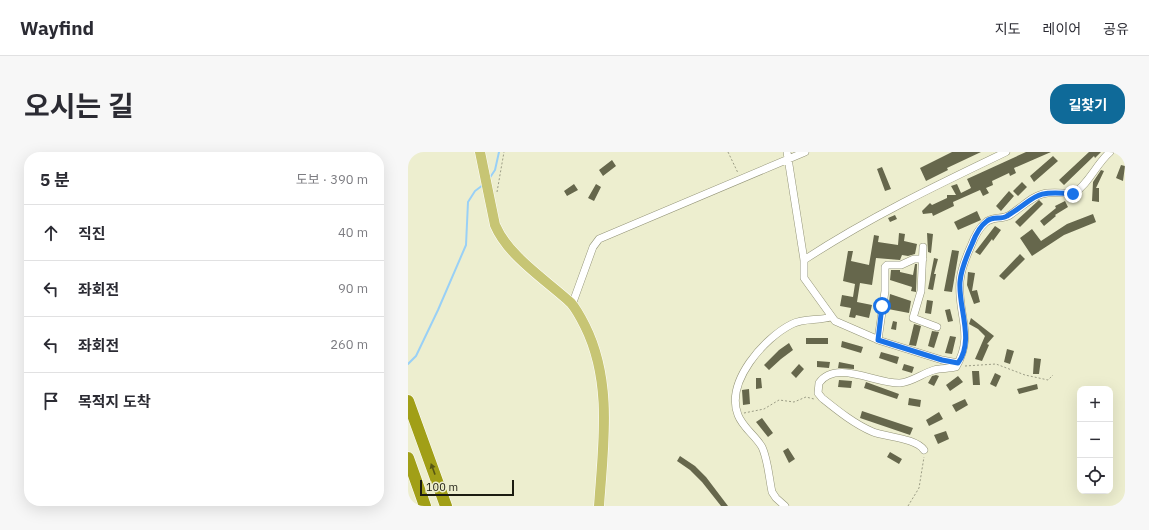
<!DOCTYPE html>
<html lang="ko">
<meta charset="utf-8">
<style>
:root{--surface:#fff;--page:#f7f7f7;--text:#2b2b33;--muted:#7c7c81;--line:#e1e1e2;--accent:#0f6a99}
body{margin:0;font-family:"IBM Plex Sans","Noto Sans KR",sans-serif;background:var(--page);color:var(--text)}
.controls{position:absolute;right:12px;bottom:12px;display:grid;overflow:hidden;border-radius:8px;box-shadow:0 4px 16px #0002}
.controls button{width:36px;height:36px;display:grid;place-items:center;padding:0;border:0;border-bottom:1px solid var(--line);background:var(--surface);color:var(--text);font:20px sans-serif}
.scale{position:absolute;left:12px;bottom:10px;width:94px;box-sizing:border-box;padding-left:4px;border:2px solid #1c1c11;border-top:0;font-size:11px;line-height:14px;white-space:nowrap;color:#1c1c11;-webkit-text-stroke:3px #edeecf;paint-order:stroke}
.stop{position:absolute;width:12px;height:12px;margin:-9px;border:3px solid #1a73e8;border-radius:50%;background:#fff}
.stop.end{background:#1a73e8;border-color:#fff;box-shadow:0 1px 4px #0008}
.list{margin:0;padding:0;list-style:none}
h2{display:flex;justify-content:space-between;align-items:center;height:52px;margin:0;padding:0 16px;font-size:17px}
h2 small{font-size:13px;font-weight:400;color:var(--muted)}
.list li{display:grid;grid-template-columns:26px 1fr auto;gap:12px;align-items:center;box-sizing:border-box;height:56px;padding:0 16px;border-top:1px solid var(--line)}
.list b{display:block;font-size:15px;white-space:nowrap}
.list em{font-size:13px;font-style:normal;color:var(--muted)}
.icon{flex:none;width:22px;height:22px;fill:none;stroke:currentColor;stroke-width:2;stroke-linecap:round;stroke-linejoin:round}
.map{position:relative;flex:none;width:717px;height:354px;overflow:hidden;border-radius:16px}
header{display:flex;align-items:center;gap:24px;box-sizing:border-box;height:56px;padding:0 20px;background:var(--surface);border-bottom:1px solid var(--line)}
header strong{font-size:19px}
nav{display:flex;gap:22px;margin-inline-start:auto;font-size:14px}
.intro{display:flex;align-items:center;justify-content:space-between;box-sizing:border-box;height:96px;padding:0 24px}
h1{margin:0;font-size:28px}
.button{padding:10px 18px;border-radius:16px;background:var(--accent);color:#fff;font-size:14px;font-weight:700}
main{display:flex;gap:24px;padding:0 24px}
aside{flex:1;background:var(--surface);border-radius:16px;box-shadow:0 4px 16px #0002}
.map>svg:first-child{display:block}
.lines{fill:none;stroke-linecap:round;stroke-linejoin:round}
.stream{stroke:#99d0f6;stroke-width:2}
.building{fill:#66674c}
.street-casing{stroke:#939478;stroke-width:8}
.primary-casing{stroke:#fff;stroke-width:11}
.highway-casing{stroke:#fff;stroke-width:13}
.path{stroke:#9b9c85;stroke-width:1;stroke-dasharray:2 2;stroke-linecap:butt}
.street{stroke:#fff;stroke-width:7}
.primary{stroke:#c7c574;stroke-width:10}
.highway{stroke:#a19f17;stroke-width:12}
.oneway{fill:#585714}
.route{stroke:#1a73e8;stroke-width:5}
</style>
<header>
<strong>Wayfind</strong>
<nav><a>지도</a><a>레이어</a><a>공유</a></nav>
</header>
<div class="intro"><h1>오시는 길</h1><a class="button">길찾기</a></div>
<main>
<aside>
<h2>5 분<small>도보 · 390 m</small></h2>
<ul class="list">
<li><svg class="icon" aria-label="ahead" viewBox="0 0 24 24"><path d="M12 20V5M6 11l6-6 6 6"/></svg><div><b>직진</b></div><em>40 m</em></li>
<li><svg class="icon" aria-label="left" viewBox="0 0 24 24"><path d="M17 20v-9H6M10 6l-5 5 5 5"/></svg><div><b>좌회전</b></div><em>90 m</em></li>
<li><svg class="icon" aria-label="left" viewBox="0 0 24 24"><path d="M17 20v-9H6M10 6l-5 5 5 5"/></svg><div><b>좌회전</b></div><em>260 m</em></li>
<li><svg class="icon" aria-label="arrive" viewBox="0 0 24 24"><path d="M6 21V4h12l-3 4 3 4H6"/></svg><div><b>목적지 도착</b></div></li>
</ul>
</aside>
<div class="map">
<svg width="717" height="354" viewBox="0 0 717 354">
<rect width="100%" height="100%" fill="#edeecf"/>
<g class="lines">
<path class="stream" d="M81,27L87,18L91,0
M0,212L8,204L30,158L58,93L60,50L67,39L75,33"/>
</g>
<path class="building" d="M544,0H573L539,16L540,18L518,29L512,16Z
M618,0H643L606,16L608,21L602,24L601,21L584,29L585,33L578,36L581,41L575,44L572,38L545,50L546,54L525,64L524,61L515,62L514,59L522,51L524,53L539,46V43H548L543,34L549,32L553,41L563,36L559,27Z
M681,0H693L687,6L686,4L656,33L651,28Z
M645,4L650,9L626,30L622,24Z
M204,8L208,14L195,24L191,18Z
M713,13L717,14L715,29L708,26Z
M474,15L483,37L477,39L469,17Z
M693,18L696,19L688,36H691V50L684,49L685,30Z
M614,30L619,35L610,44L605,39Z
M166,32L170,38L159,44L156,39Z
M188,32L193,35L186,49L180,46Z
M601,39L606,44L593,59L588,54Z
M631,48L635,52L612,75L607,70Z
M657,49L660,55L647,63L648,64L636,74L632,69L648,56L647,54Z
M569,59L573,68L550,78L546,70Z
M685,62L688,70L656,83L624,104L612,86L624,77L633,89L659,72Z
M487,63L489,67L482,70L480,66Z
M587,74L593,78L585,89L584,87L572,103L567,100Z
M491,81L497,82L496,89L509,92L507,102L500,104L494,103L492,108L468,106L464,133L452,131L449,150L464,153L461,166L448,163L447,166L441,165L443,156L432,154L434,143L445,145L447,132L435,129L440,99H445L443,109L461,113L466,83L471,84L470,90L490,93Z
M519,81L525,82L523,101L520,100Z
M544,98L551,99L544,140L536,139Z
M612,102L617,107L596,128L591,124Z
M526,106L530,107L526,122H528L525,138L520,137Z
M507,112H509L508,140L503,139L504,135L482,128L483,118H492V120L505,123Z
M560,120L567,121L564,139L569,138L572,150L566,152L559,133Z
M482,142L503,149L501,161L480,157Z
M519,148L525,149L523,162L517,161Z
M542,157L545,169L540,170L537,158Z
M563,166L586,184L579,192L581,193L574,209L567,207L577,184L570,177L561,172Z
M485,169L489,170L488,178L483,177Z
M506,172L513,174L508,194L501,193Z
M524,179L531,180L526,196L520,194Z
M542,184L548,185L544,202L537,201Z
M398,186H420V192H398Z
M434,189L455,195L453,201L433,195Z
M381,191L385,198L373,207L361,218L356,213L371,198Z
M599,197L606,199L602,212L596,210Z
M473,200L491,205L489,212L471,206Z
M626,206L633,207L631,222H625Z
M409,209L422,210L421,216L409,215Z
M431,210L446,213V217L430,216Z
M391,212L396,217L388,226L383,221Z
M496,212L506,215L504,221L494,218Z
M564,219H571L572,233H565Z
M587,221L593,224L588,235L582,232Z
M528,223L531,224L526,234L520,231L524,224Z
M550,224L555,230L542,239L538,233Z
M348,226H353L354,236L348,237Z
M431,228L444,229L443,236L430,235Z
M458,230L491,242L489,247L456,236Z
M629,232L630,237L611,242L609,237Z
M341,237L342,252L335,253L334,238Z
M501,246L513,248L512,255L500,253Z
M557,247L560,253L548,260L544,253Z
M454,259L505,276L502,283L452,266Z
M531,260L535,267L521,274L518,268Z
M354,266L365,281L360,285L348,270Z
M538,279L541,287L530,292L526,283Z
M380,296L387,307L381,311L375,299Z
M482,300L494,307L491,312L479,305Z
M272,304L287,314L298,325L320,354H313L294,330L282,318L269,309Z"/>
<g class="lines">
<g class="street-casing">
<path id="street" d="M379,0L396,108V126L427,169L473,189L534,208L550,211
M515,95L513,139L505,166L529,175
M396,108C460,66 529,33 598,0
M164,153L185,95L191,87L397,0
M470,188L477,139V115L479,113H493L506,107H515
M516,298C508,286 478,285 465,280C446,272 429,258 414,246L410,241L411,231C428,207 468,232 492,231C504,230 515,221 526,218C533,216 541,217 548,215C567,182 549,163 552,129C553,117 558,105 563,94C566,86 570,77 577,71C584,64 594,68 602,63C630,43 628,38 665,42C681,32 688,12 702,0
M377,354L368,346L364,340C361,326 360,308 354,295C347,283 335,276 330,263C317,230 356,186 384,172C396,166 410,169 423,165"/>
</g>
<g class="primary-casing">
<path id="primary" d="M72,0L87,73C100,104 138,128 163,151C169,158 173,166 177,174C205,230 195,294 191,354"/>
</g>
<g class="highway-casing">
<path id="highway" d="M0,249L38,354
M0,306L17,354"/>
</g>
<path class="path" d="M320,0L330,21
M89,40L96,0
M557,214L588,212L617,223L640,228L645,223
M336,261L356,257L371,248L386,250L398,245L406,247
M500,354L511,336L516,305"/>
<use href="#street" class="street"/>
<use href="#primary" class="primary"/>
<use href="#highway" class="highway"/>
</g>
<defs><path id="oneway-solid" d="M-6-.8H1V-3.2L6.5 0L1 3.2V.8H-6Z"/></defs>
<use class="oneway" href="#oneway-solid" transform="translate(25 317) rotate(-110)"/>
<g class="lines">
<path class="route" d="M474,154L470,188L534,208L550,211C567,189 550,155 552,130C553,117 559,103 564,92C567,84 572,74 579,69C585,64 593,68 599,64C630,45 624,38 665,42"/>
</g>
</svg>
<div class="controls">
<button>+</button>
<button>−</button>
<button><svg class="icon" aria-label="locate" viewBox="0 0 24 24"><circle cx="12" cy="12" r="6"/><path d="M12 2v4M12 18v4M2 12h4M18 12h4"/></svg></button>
</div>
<div class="scale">100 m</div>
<div class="stop" style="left:474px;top:154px"></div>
<div class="stop end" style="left:665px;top:42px"></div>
</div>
</main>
